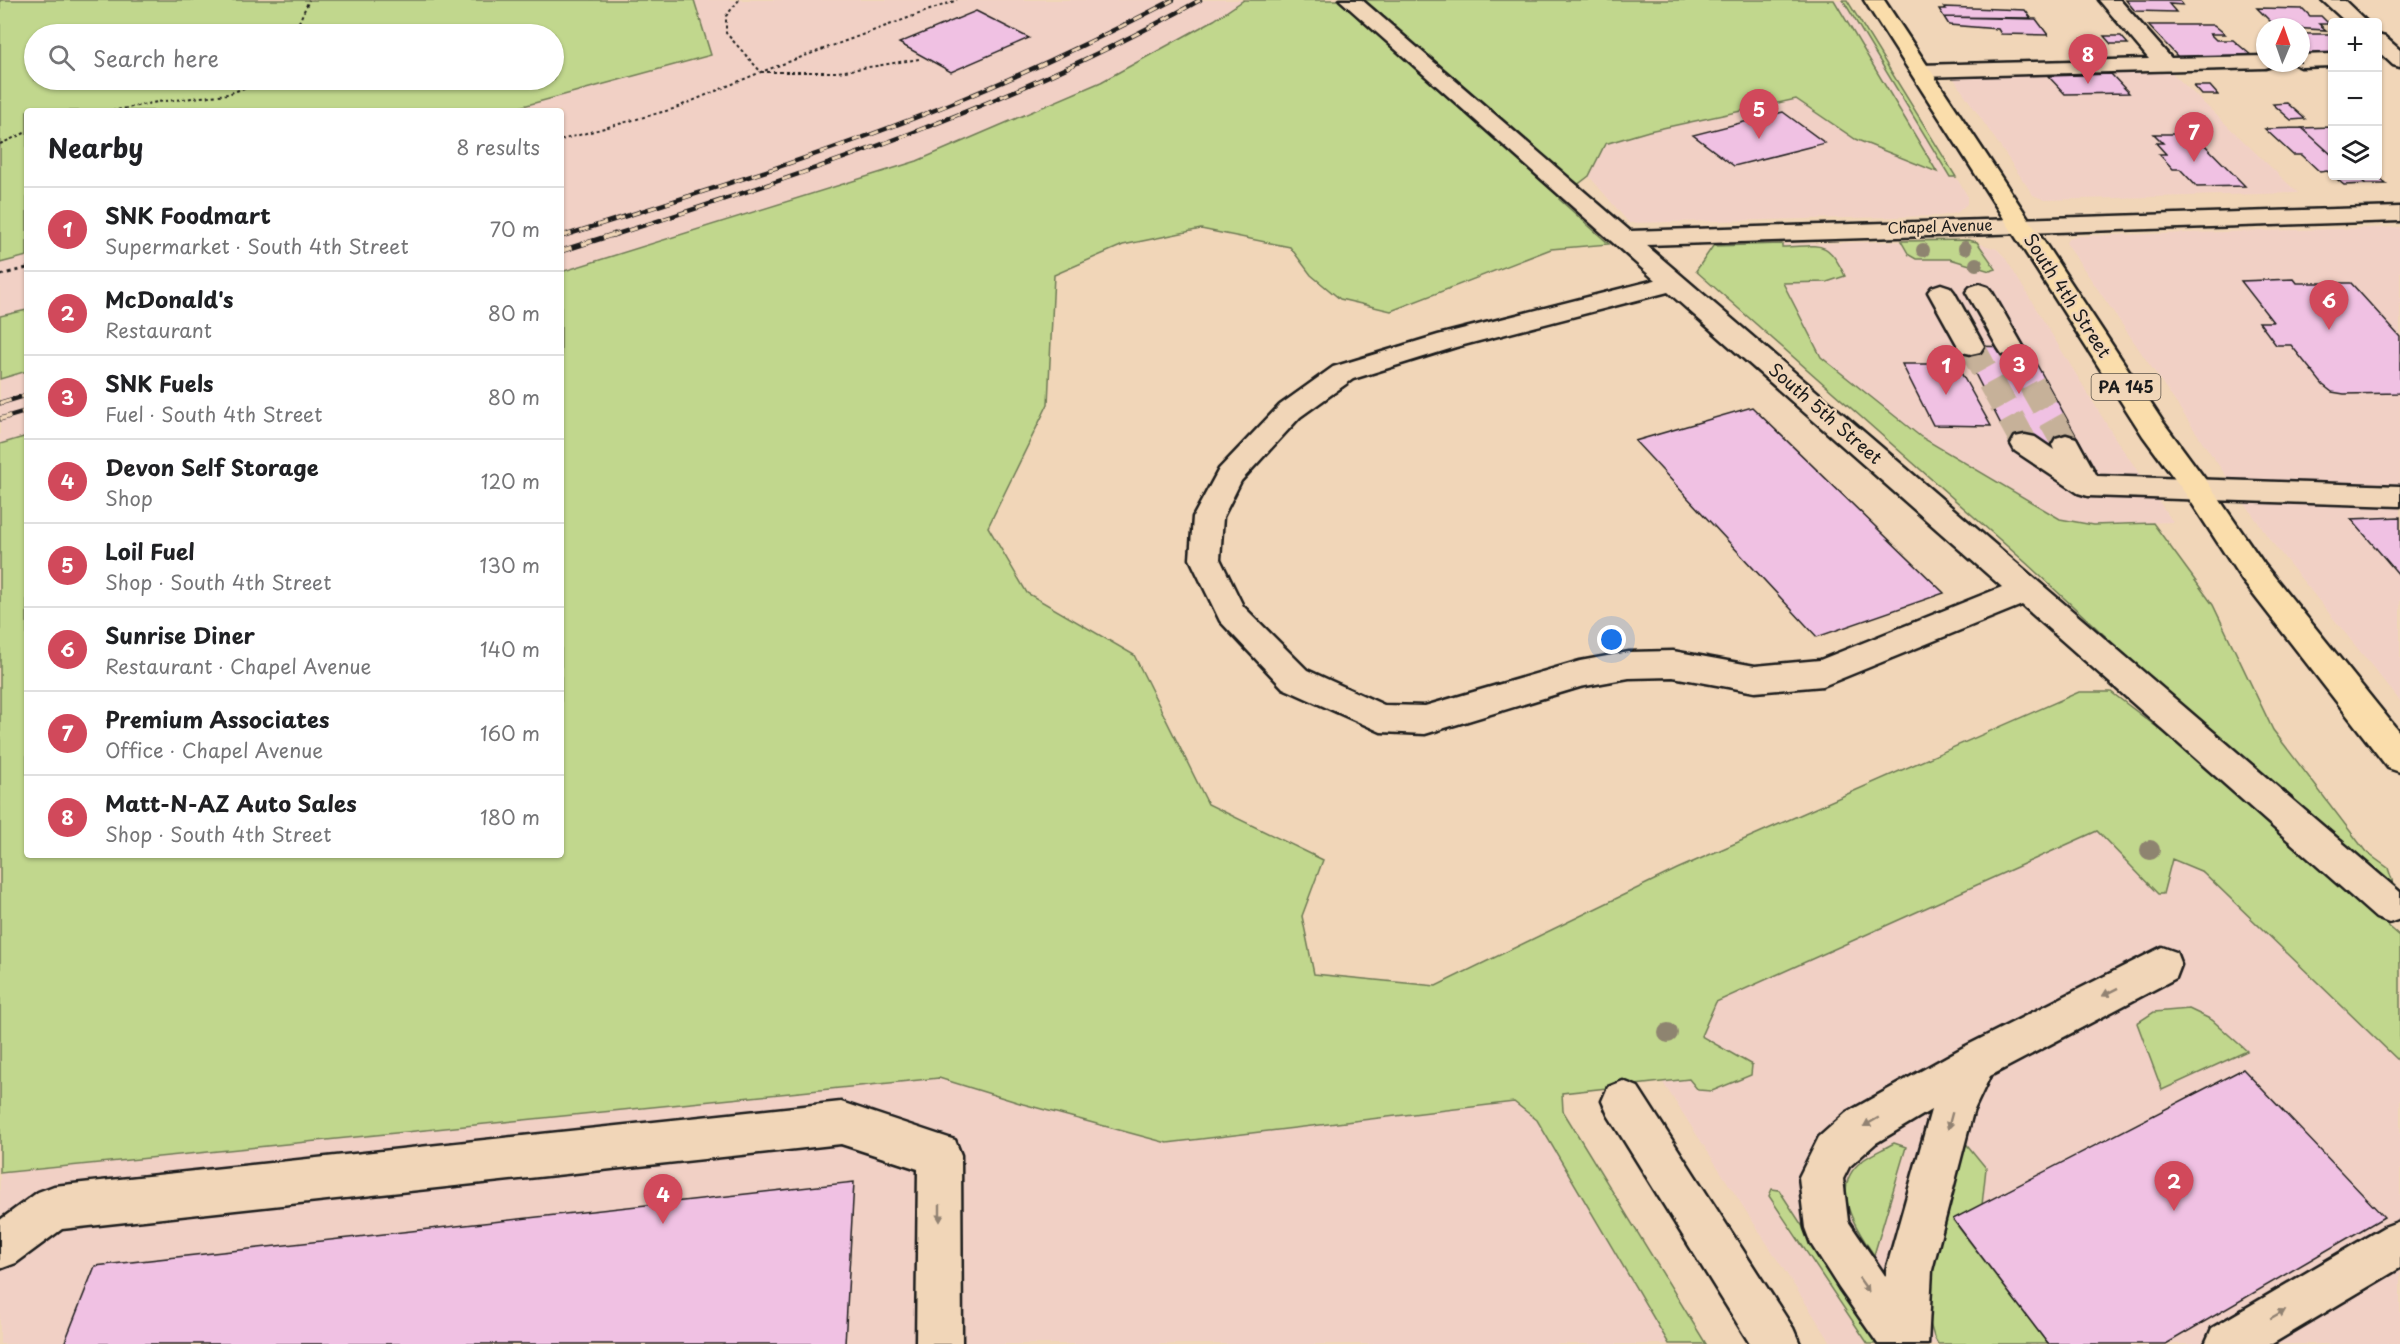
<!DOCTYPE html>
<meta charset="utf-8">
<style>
:root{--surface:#fff;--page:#f2f2f2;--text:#202124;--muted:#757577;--line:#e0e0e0;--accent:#d1495b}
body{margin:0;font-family:"Playpen Sans",sans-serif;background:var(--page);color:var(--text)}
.controls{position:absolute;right:18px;top:18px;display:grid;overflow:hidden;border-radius:6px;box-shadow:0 2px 4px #0004}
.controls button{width:54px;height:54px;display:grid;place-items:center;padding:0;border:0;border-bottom:2px solid var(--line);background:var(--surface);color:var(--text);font:30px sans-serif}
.compass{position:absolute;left:2256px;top:18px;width:54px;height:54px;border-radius:50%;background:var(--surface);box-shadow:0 2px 4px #0004;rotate:2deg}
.you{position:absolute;left:1612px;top:640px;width:21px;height:21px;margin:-15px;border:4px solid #fff;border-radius:50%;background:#1a73e8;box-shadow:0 0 0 9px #1a73e833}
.badge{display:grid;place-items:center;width:39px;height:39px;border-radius:50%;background:var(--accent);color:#fff;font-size:20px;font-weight:700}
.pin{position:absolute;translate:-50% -50px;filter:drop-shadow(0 2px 3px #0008)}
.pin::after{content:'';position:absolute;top:32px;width:21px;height:18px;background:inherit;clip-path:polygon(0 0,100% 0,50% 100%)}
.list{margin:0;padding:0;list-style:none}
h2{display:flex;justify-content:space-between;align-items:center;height:78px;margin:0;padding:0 24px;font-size:26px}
h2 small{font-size:20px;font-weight:400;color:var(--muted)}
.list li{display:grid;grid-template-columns:39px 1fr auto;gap:18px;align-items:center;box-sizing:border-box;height:84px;padding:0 24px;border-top:2px solid var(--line)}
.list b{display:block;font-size:22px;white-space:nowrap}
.list p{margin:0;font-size:20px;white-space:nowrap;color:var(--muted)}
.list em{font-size:20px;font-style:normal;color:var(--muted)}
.icon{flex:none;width:33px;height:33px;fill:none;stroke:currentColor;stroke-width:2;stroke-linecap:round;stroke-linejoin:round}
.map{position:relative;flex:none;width:2400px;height:1344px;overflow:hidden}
.search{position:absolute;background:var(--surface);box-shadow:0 2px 4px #0004;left:24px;top:24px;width:540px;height:66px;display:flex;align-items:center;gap:15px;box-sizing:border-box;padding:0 21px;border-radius:33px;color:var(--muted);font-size:22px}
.panel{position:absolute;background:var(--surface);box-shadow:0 2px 4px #0004;left:24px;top:108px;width:540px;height:750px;border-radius:6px}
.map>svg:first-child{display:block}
.built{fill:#f1d0c5}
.green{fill:#c1d78d;stroke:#6e7a54;stroke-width:1.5;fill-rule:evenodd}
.building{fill:#f0c1e3;stroke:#1c1c1c;stroke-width:1.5}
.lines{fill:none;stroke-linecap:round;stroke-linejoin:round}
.minor-tunnel{stroke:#c6b199;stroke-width:27;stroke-dasharray:27 14;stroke-linecap:butt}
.minor-casing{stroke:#1c1c1c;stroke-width:5}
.major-casing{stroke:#1c1c1c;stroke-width:5}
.path-far1{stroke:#1c1c1c;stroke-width:2;stroke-dasharray:3 3;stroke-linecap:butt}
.path{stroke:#1c1c1c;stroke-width:3;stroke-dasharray:4 4;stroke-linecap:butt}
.minor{fill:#f1d6b8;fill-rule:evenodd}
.major{fill:#faddab;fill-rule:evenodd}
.rail-far1-casing{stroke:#1c1c1c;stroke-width:4.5}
.rail-casing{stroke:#1c1c1c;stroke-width:5}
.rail-far1{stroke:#f1d6b8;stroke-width:3;stroke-dasharray:9;stroke-linecap:butt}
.rail{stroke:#f1d6b8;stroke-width:4;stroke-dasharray:11;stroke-linecap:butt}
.tree{fill:#8e846f}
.oneway{fill:#918272}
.labels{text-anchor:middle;stroke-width:4.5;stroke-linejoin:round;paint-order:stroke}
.far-street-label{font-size:15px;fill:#1c1c1c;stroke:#f1d6b8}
.shield{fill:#f1d6b8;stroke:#5c544b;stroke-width:1.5}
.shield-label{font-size:16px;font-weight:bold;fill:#1c1c1c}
.street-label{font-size:18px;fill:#1c1c1c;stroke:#f1d6b8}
</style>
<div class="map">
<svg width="2400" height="1344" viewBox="0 0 2400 1344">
<rect width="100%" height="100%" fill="#f1d6b8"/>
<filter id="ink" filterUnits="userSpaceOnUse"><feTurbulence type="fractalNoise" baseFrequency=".0167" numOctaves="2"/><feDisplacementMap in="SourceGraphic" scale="12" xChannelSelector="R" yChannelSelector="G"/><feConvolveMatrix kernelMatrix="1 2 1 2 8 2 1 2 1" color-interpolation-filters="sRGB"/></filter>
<g filter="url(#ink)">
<path class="built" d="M694,0H1244L1214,20L1101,82L917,162L561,272V111H505L711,56Z
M1513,0H1847L1967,195V204L1957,213L1939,216L1629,223L1589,176L1605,144L1649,131Z
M2168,69L2298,193L2045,200L2033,195L1952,76Z
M2400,227V701L2270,540L2066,243L2068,239L2079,236Z
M1968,240L1997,249L2004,256L2115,438L2173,522L2093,525L2060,519L1921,437L1821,357L1783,282L1780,260L1782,244Z
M27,256V310L0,316V263Z
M27,371V436L0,444V379Z
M2208,769L2400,936V1344H1832L1660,1078L1710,994Z
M999,995L1562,1092L1563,1111L1706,1344H0V1094Z"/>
<path class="green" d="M0,0H694L711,55L505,111H27V256L0,263ZM34,34H554V80H34Z
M1244,0H1834L1937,172L1855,139L1796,99L1649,131L1605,144L1589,176L1559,199L1609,244L1551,249L1391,311L1340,299L1311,275L1290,247L1201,229L1123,245L1054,275L1048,404L988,527L1027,593L1134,655L1208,804L1323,860L1302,916L1314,974L1436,986L1677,869L2079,692H2111L2175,741L2400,936V1062L2203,872L2172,859L2163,894H2158L2097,831L1716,1002L1701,1036L1752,1065L1751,1075L1712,1091L1698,1090L1689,1079L1562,1093L1563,1111L1706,1344H1669L1537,1120L1514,1102L1167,1143L1023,1104L939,1078L0,1173V444L27,436V855H561V272L917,161L1101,82L1214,20Z
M1843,0H1847L1956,177H1950Z
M1968,240L1977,242L1996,269L1990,271L1950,259H1916L1909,255L1901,241Z
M1782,244V247C1821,246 1827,238 1845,276L1827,282L1783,283L1821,357L1921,437L2060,519L2093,525L2153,523L2213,605L2273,730L2366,852L2388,868L2393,883L2400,891V908L2025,562L1696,271L1713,246Z
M27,310V371L0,379V316Z
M2189,1009L2212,1020L2247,1051L2162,1090L2137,1023L2154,1012Z
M1959,1135L1986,1168L1982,1205L1953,1220L2048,1344H1938L1934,1337L1924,1303Z
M1894,1143L1906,1147L1874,1255C1856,1229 1828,1187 1862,1161C1871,1154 1884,1149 1894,1143Z
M1772,1189L1779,1190L1879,1344H1868L1769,1196Z"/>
<path class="building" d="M2126,0H2179L2183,5L2169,4L2176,12L2135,11Z
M1944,7L2025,10L2031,18L1944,17L1939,9H1946Z
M2257,8L2303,9L2310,16H2321L2329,24H2319L2326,30L2276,27Z
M976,11L1029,38L951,72L899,43Z
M1944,17L2036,19L2048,35L2001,34L1998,29L1949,25Z
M2148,25H2214L2225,34H2210L2216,40H2233L2252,56L2179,58Z
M2301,34H2332V58L2301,59Z
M2104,36H2121L2128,44H2111Z
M2111,74L2129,93L2065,94L2048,76Z
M2194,86H2210L2218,95H2202Z
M2287,103L2305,119L2291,120L2273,104Z
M1783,112L1825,143L1734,166L1693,135Z
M2332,127V155L2302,128Z
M2302,128L2332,155V176H2356L2366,184L2344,185L2327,171L2320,172L2302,155H2293L2265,129Z
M2154,134H2194L2245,186L2197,187L2180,169H2173L2159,154H2166L2156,143H2163Z
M2356,176H2377L2386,184H2366Z
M2294,279L2297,283H2351L2400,337V393L2344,394L2332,392L2323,385L2291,345H2276L2259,322H2273L2241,281Z
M1961,346L2027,347L2082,446L2011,444Z
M1902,364H1956L1991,426L1933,425Z
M1752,407L1944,593L1817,637L1635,441Z
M2400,517V576L2351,519Z
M2243,1069L2384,1217L2166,1344H2048L1953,1219Z
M854,1182L845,1344H64L95,1266Z"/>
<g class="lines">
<path class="minor-tunnel" d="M1971,346L2025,444
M2011,348L2066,445"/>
<g class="minor-casing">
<path id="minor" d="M1340,0H1362L1630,231L2400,207V221L1646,245L2400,892V919L2389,923L2376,918L2022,605L1823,686L1755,692L1673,677L1629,678L1580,687L1425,734L1381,732L1283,688L1220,621L1190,559L1193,517L1219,469L1280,405L1333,367L1438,335L1655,280ZM1668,292L2002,587L1820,660L1755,666L1673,651L1629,652L1580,661L1425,706L1384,705L1307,670L1243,606L1220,559L1223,517L1241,481L1300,417L1353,379L1456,347Z
M2099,0H2120L2171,58L2265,56V63H2275L2272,66L2265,68L1920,77L1913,75L1910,71L1913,67L1920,65L2149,59Z
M2322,0H2344L2367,22H2346Z
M2378,35L2385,37L2400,50V67L2393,65L2378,51Z
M2332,54V66L2301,67L2292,63H2301V55Z
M1941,284L1950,287L1954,292L1984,346L1980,352L1971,354L1962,352L1958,346L1928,292L1932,287Z
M1979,284L1988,287L1992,292L2024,348L2020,354L2011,356L2002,354L1998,348L1966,292L1970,287Z
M2025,435L2035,437L2054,450L2052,445L2056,438L2066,435L2076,438L2097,476L2400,486V506L2088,496L2078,493L2015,451L2011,444L2015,437Z
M2162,947L2176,952L2181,965L2176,978L1990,1076L1973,1112L1932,1270L1928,1344H1878L1839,1288L1811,1244L1805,1228L1799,1177L1819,1137L1846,1113L1962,1048ZM1931,1110L1886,1270V1277L1848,1221L1843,1179L1849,1167L1876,1143Z
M1623,1081L1638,1087L1793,1328L1800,1344H1750L1608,1115L1602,1101L1608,1087Z
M841,1102L955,1140L961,1155L962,1344H916L918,1169L841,1144L62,1229L16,1263L0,1269V1220L38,1192L54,1186Z
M2400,1221V1268L2272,1344H2205L2212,1328L2384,1227Z"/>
</g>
<g class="major-casing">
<path id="major" d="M1864,0H1884L2163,422L2208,483L2264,564L2400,733V772L2388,768L2242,580L2188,497L2143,436Z"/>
</g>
<path class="path-far1" d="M739,0L726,16V33L761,72H838L919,59
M303,34L299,22L309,0
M112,111L157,102L228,94L266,80
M561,140L673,109L761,72L957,0
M0,144L27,132"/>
<path class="path" d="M0,275L27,268"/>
<use href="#minor" class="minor"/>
<use href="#major" class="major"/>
<g class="rail-far1-casing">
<path id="rail-far1" d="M563,236C693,195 824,155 950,104C1027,73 1100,38 1173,0
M611,236C812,172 1015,104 1200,0"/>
</g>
<g class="rail-casing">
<path id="rail" d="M561,236L567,234
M561,251L615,234
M0,403L27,395
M0,419L27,411"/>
</g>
<use href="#rail-far1" class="rail-far1"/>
<use href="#rail" class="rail"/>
</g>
<g class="tree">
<circle cx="1965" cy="248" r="7"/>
<circle cx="1923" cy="250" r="7"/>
<circle cx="1976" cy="264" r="7"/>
<circle cx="2150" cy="850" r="10"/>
<circle cx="1668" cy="1033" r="10"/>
</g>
<defs><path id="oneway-solid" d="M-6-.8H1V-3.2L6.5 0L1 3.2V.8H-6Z" transform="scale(1.5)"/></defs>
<g class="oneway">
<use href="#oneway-solid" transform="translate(2110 992) rotate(153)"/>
<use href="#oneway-solid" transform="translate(1950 1121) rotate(105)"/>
<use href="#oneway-solid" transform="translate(1871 1122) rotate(150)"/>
<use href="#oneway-solid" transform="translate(940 1213) rotate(90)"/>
<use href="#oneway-solid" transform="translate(1864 1285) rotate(55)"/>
<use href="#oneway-solid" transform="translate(2278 1314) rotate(-30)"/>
</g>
</g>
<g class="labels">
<g class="far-street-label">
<text transform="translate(1940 227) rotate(-2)" y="5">Chapel Avenue</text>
</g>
<rect class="shield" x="2091.5" y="374" width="69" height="26" rx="4.5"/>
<g class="shield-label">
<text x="2126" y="393">PA 145</text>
</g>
<g class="street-label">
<text transform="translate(2067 296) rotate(57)" y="6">South 4th Street</text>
<text transform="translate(1825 414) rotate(41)" y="6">South 5th Street</text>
</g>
</g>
</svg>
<div class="controls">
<button>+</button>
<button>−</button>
<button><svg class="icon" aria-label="layers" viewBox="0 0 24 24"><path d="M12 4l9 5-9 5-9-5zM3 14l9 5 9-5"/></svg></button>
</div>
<svg class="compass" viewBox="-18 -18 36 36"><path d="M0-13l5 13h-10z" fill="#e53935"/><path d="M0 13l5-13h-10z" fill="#757577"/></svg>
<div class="you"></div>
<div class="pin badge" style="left:1946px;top:395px">1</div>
<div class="pin badge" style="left:2174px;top:1211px">2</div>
<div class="pin badge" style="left:2019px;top:394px">3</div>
<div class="pin badge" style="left:663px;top:1224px">4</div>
<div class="pin badge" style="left:1759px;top:139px">5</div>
<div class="pin badge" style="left:2329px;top:330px">6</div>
<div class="pin badge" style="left:2194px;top:162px">7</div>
<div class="pin badge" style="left:2088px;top:84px">8</div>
<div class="search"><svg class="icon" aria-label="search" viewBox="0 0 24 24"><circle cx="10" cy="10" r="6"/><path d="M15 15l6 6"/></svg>Search here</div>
<section class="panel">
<h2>Nearby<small>8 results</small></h2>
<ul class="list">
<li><span class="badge">1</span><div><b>SNK Foodmart</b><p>Supermarket · South 4th Street</p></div><em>70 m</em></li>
<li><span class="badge">2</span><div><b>McDonald's</b><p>Restaurant</p></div><em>80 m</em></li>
<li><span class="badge">3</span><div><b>SNK Fuels</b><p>Fuel · South 4th Street</p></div><em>80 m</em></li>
<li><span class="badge">4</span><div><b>Devon Self Storage</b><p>Shop</p></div><em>120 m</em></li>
<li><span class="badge">5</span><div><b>Loil Fuel</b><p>Shop · South 4th Street</p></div><em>130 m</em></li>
<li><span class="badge">6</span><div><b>Sunrise Diner</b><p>Restaurant · Chapel Avenue</p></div><em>140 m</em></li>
<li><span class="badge">7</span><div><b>Premium Associates</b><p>Office · Chapel Avenue</p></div><em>160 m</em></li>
<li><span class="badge">8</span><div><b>Matt-N-AZ Auto Sales</b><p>Shop · South 4th Street</p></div><em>180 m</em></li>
</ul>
</section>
</div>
